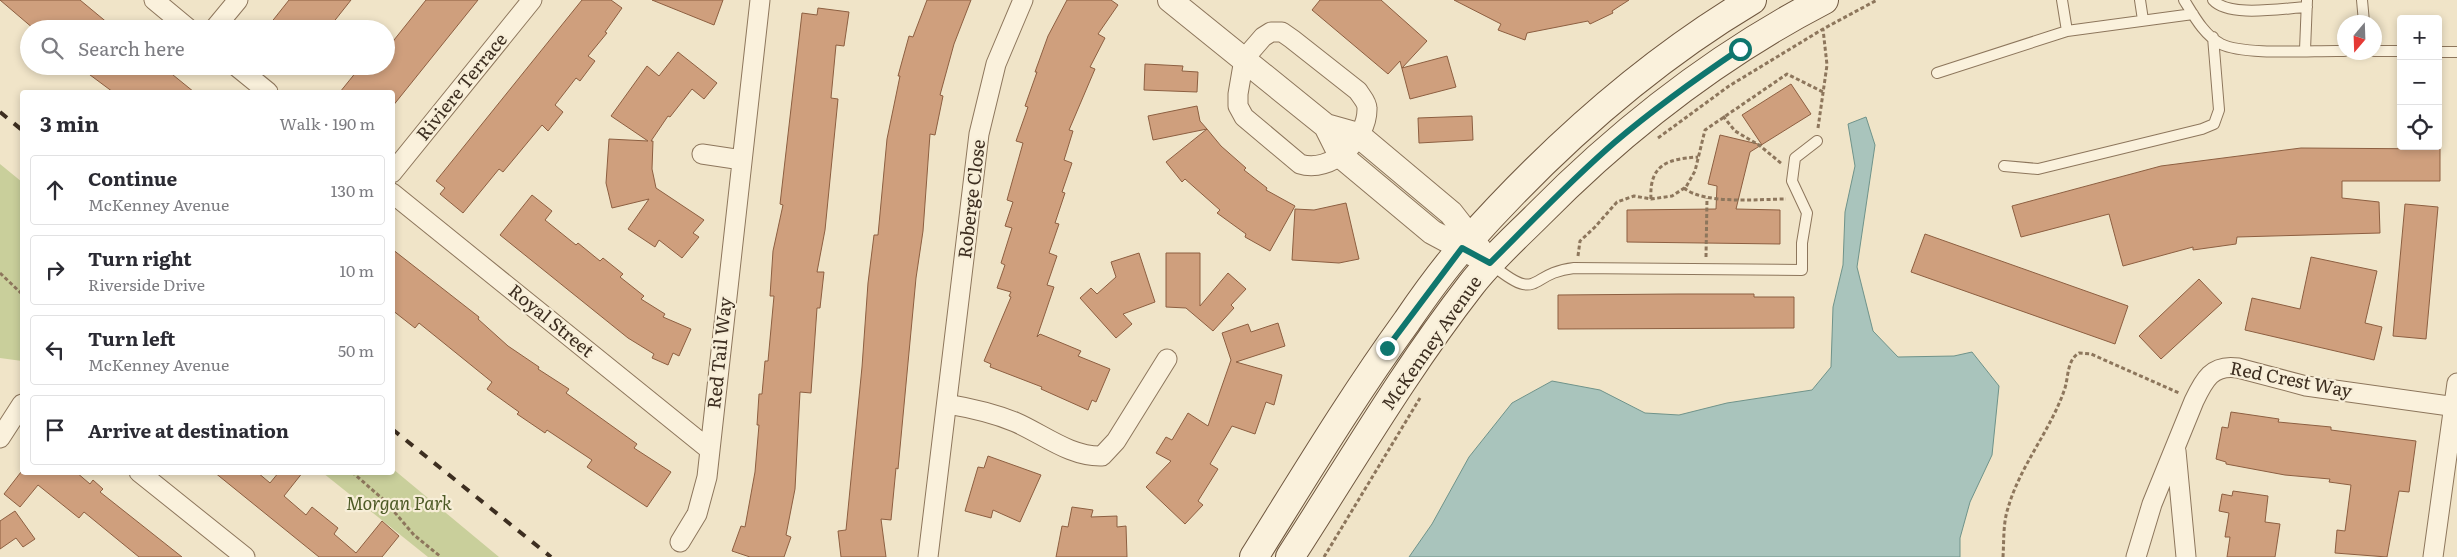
<!DOCTYPE html>
<meta charset="utf-8">
<style>
:root{--surface:#fff;--page:#f2f2f3;--text:#2b2b33;--muted:#7c7c81;--line:#e1e1e2}
body{margin:0;font-family:Literata,serif;background:var(--page);color:var(--text)}
.controls{position:absolute;right:15px;top:15px;display:grid;overflow:hidden;border-radius:5px;box-shadow:0 2px 8px #0003}
.controls button{width:45px;height:45px;display:grid;place-items:center;padding:0;border:0;border-bottom:1px solid var(--line);background:var(--surface);color:var(--text);font:25px sans-serif}
.compass{position:absolute;left:2337px;top:15px;width:45px;height:45px;border-radius:50%;background:var(--surface);box-shadow:0 2px 8px #0003;rotate:199deg}
.stop{position:absolute;width:15px;height:15px;margin:-11px;border:4px solid #0f766e;border-radius:50%;background:#fff}
.stop.end{background:#0f766e;border-color:#fff;box-shadow:0 1px 5px #0008}
.list{margin:0;padding:0;list-style:none}
h2{display:flex;justify-content:space-between;align-items:center;height:65px;margin:0;padding:0 20px;font-size:21px}
h2 small{font-size:16px;font-weight:400;color:var(--muted)}
.list li{display:grid;grid-template-columns:32px 1fr auto;gap:15px;align-items:center;box-sizing:border-box;height:70px;margin:0 10px 10px;padding:0 10px;border:1px solid var(--line);border-radius:5px}
.list b{display:block;font-size:19px;white-space:nowrap}
.list p{margin:0;font-size:16px;white-space:nowrap;color:var(--muted)}
.list em{font-size:16px;font-style:normal;color:var(--muted)}
.icon{flex:none;width:28px;height:28px;fill:none;stroke:currentColor;stroke-width:2;stroke-linecap:round;stroke-linejoin:round}
.map{position:relative;flex:none;width:2457px;height:557px;overflow:hidden}
.search{position:absolute;background:var(--surface);box-shadow:0 2px 8px #0003;left:20px;top:20px;width:375px;height:55px;display:flex;align-items:center;gap:12px;box-sizing:border-box;padding:0 18px;border-radius:28px;color:var(--muted);font-size:19px}
.panel{position:absolute;background:var(--surface);box-shadow:0 2px 8px #0003;left:20px;top:90px;width:375px;height:385px;border-radius:5px}
.map>svg:first-child{display:block}
.green{fill:#c9cf9b}
.water{fill:#a9c4bc;stroke:#6f938a}
.building{fill:#cf9f7d;stroke:#8d5f41}
.lines{fill:none;stroke-linecap:round;stroke-linejoin:round}
.service-casing{stroke:#8d765c;stroke-width:12}
.minor-casing{stroke:#8d765c;stroke-width:21}
.tertiary-casing{stroke:#8d765c;stroke-width:26}
.secondary-casing{stroke:#6f573f;stroke-width:30}
.path{stroke:#8d765c;stroke-width:3;stroke-dasharray:4 2.5;stroke-linecap:butt}
.service{stroke:#faf1dc;stroke-width:10}
.minor{stroke:#faf1dc;stroke-width:19}
.tertiary{stroke:#faf1dc;stroke-width:24}
.secondary{stroke:#faf1dc;stroke-width:28}
.rail{stroke:#3d2e20;stroke-width:4;stroke-dasharray:9 9;stroke-linecap:butt}
.route{stroke:#0f766e;stroke-width:6}
.labels{text-anchor:middle;stroke-width:4.5;stroke-linejoin:round;paint-order:stroke}
.street-label{font-size:18px;fill:#3d2e20;stroke:#f7eed8}
.park-label{font-size:18px;font-style:italic;fill:#4d5a26;stroke:#f7eed8}
</style>
<div class="map">
<svg width="2457" height="557" viewBox="0 0 2457 557">
<rect width="100%" height="100%" fill="#f0e4c8"/>
<path class="green" d="M0,164L22,182V361L0,358Z
M393,469L499,557H428L323,473L392,472Z"/>
<path class="water" d="M1866,117L1875,145L1857,267L1873,331L1898,357L1954,356L1972,352L1999,386L1992,455L1970,502L1960,538V557H1409L1432,524L1469,457L1512,403L1552,381L1600,390L1645,413L1679,415L1727,403L1812,390L1831,367L1833,307L1843,265L1845,212L1855,166L1848,124Z"/>
<path class="building" d="M0,0H80L115,29H34Z
M289,0H351L328,29H266Z
M426,0H478L392,107V92H340L361,66H386V50Z
M582,0H611L622,8L605,32L607,33L588,56L595,61L580,81L576,78L555,105L563,112L548,131L542,125L503,172L499,169L463,213L440,194L445,188L436,181Z
M652,0H723L714,25Z
M927,0H971L954,44L940,95L943,96L935,135L930,134L923,231L916,278L898,469L896,468L891,520L881,519L886,557H841L838,531L846,530L862,367L868,283L874,235H878L887,139L900,76H898L909,36L913,37Z
M1067,0H1111L1118,5L1098,34L1105,38L1090,67L1095,69L1069,130L1073,131L1064,160L1072,163L1062,192L1065,193L1055,223L1059,224L1049,253L1057,256L1047,285L1054,287L1037,337L1040,334L1081,351L1078,356L1110,369L1096,402L1092,400L1088,410L1041,389L1042,387L990,367L991,364L984,361L1011,297L1009,296L1011,292L997,288L1005,265L1001,263L1012,228L1005,226L1013,202L1007,200L1023,143L1016,141L1028,107L1025,106L1037,72H1035L1048,36Z
M1320,0H1381L1427,41L1402,68L1447,56L1456,87L1410,99L1400,61L1388,74L1312,10Z
M1454,0H1629L1612,11L1613,13L1590,24L1588,21L1527,33L1525,40L1498,30L1501,24Z
M818,8L849,12L844,46L836,45L831,98L838,99L825,230L817,272H824L820,308H817L811,393L800,392L795,489L786,535L791,537L784,557H750L732,551L741,526L745,527L755,472L759,425H757L759,394H762L765,361H768L774,296H770L773,251L783,205L780,204L802,13L817,15Z
M678,52L717,83L704,99L692,89L670,117L668,116L651,141H653L652,169L656,188L704,220L693,233L699,237L682,258L659,240L655,247L628,229L649,199L612,208L606,183L609,139L648,141L611,116L647,66L659,76Z
M1145,64L1183,66L1182,71L1198,72L1197,92L1144,90Z
M78,66H162L194,92H113Z
M1791,84L1811,114L1750,152L1736,209L1780,210V244L1627,242V210L1716,209L1717,186L1708,184L1720,135L1762,145L1742,115Z
M1197,106L1200,121L1207,129L1153,140L1148,116Z
M1472,116L1473,140L1419,143L1418,118Z
M1207,129L1221,146L1246,168L1244,170L1267,188L1266,190L1295,206L1270,251L1245,237L1246,234L1217,213L1220,210L1185,179L1182,182L1166,162Z
M2301,148L2440,149V181H2342V198L2379,202L2380,233L2237,237L2236,244L2193,250V247L2123,266L2109,214L2021,237L2012,206L2161,166Z
M532,195L552,211L545,220L576,245L578,243L600,261L603,258L623,274L620,277L644,296L641,299L665,314L663,317L691,329L679,356L673,353L668,365L652,358L654,354L628,338L500,235Z
M1346,203L1359,259L1339,263L1292,260L1295,209L1314,210Z
M2405,204L2438,207L2426,339L2393,336Z
M1925,234L2128,306L2115,344L1911,272Z
M392,249L479,317L478,319L508,346L539,367L538,369L569,389L566,393L637,444L634,448L671,472L647,507L587,467L592,460L547,430L545,433L517,414L519,412L487,389L492,382L419,323L415,328L392,310Z
M1139,253L1155,302L1123,314L1132,324L1116,338L1080,298L1091,288L1097,294L1116,277L1111,262Z
M1166,253H1200V306L1228,273L1246,289L1231,305L1234,308L1213,331L1186,308L1166,307Z
M2311,257L2377,271L2365,323L2382,327L2374,360L2245,330L2252,298L2300,309Z
M2199,279L2222,303L2161,359L2139,336Z
M1678,294H1754V297H1794V328L1558,329V295Z
M1278,323L1285,346L1236,362L1282,375L1274,405L1266,402L1255,434L1232,426L1210,464L1218,469L1198,501L1203,505L1185,524L1146,487L1171,461L1156,453L1166,437L1172,440L1188,413L1208,426L1231,360L1222,333L1248,324L1251,332Z
M2231,412L2279,419L2278,422L2331,427V430L2416,441L2409,492L2399,491L2387,557L2335,553L2337,530L2345,531L2351,485L2329,482L2330,479L2285,475L2226,464V462L2216,459L2222,427L2228,428Z
M988,456L1041,475L1020,522L993,510L991,518L965,511L978,467L984,468Z
M21,472H76L90,484L93,480L103,489L100,492L182,557H139L84,512L79,518L38,485L20,507L4,494Z
M214,472H257L270,483L279,472H303L284,496L306,515L312,507L338,528L334,534L356,553L382,521L399,536L382,557H319Z
M2233,491L2268,496L2265,522L2280,524L2275,557H2227L2230,537H2225L2229,513L2219,511L2222,494L2232,496Z
M1072,507L1093,510L1091,517L1117,516V527L1126,526L1127,557H1056L1062,526L1068,527Z
M15,511L35,539L23,547L16,538L0,549V521Z"/>
<g class="lines">
<g class="service-casing">
<path id="service" d="M2062,0L2067,31
M2140,0L2143,20
M2184,0C2194,16 2204,35 2221,44C2245,56 2316,50 2344,51
M2213,0C2229,18 2283,8 2307,7
M2362,0L2364,22
M2305,50L2307,0
M2374,51H2401
M2438,52H2457
M1937,73L2067,31L2193,14
M2004,166L2038,169L2202,129L2214,124L2219,110L2213,37
M1491,264C1541,305 1527,273 1574,268L1802,270V243L1807,213L1792,181L1795,158L1817,141"/>
</g>
<g class="minor-casing">
<path id="minor" d="M154,0L189,29
M214,29L238,0
M1271,32H1282L1292,39L1358,91C1361,96 1367,102 1367,108C1368,140 1330,174 1300,164L1244,117L1238,106V94L1244,59L1263,37Z
M236,66L268,92
M702,154L742,160
M392,173L532,0
M392,193L710,450
M947,404C971,408 993,413 1015,422C1043,434 1070,457 1102,456L1116,441L1167,359
M0,438L22,404
M2176,451L2186,557
M139,472L245,557
M680,542L697,514L707,477L760,0
M928,557L979,134L996,64L1023,0
M2136,557L2152,504L2194,401C2204,380 2212,364 2238,368L2306,386L2457,407
M2433,557L2457,383"/>
</g>
<g class="tertiary-casing">
<path id="tertiary" d="M1170,0L1326,126L1358,135L1451,213L1490,263
M1326,126L1341,156L1432,232L1477,256"/>
</g>
<g class="secondary-casing">
<path id="secondary" d="M1254,557C1304,477 1352,397 1407,321C1424,296 1442,271 1462,248C1546,153 1643,65 1752,0
M1290,557C1349,466 1404,371 1471,285C1491,259 1516,237 1539,214C1623,129 1718,55 1824,0"/>
</g>
<path class="path" d="M1723,116L1735,131L1759,145L1782,164
M1818,128L1827,65L1823,29
M1658,138L1729,86L1823,29L1877,0
M1684,188C1705,205 1760,199 1786,199
M1651,199C1649,164 1668,159 1698,157
M1578,256L1580,241L1595,227L1617,202L1634,196L1651,199L1672,196L1686,187L1695,171L1705,130L1787,74L1823,92
M1706,257L1707,198
M0,273L22,294
M352,472L385,501L414,535L441,557
M1324,557L1420,398
M2003,557C2004,541 2003,523 2008,508C2020,466 2050,431 2064,391C2069,378 2066,361 2079,353L2091,354L2179,393"/>
<use href="#service" class="service"/>
<use href="#minor" class="minor"/>
<use href="#tertiary" class="tertiary"/>
<use href="#secondary" class="secondary"/>
<path class="rail" d="M0,112L22,130
M392,429L551,557"/>
</g>
<g class="lines">
<path class="route" d="M1387,348L1462,248L1490,263C1531,222 1571,180 1615,142C1655,108 1697,78 1740,49"/>
</g>
<g class="labels">
<g class="street-label">
<text transform="translate(462 87) rotate(-51)" y="6">Riviere Terrace</text>
<text transform="translate(972 199) rotate(-83)" y="6">Roberge Close</text>
<text transform="translate(551 321) rotate(39)" y="6">Royal Street</text>
<text transform="translate(1432 343) rotate(-55)" y="6">McKenney Avenue</text>
<text transform="translate(720 353) rotate(-84)" y="6">Red Tail Way</text>
<text transform="translate(2291 380) rotate(11)" y="6">Red Crest Way</text>
</g>
<g class="park-label">
<text x="399" y="510">Morgan Park</text>
</g>
</g>
</svg>
<div class="controls">
<button>+</button>
<button>−</button>
<button><svg class="icon" aria-label="locate" viewBox="0 0 24 24"><circle cx="12" cy="12" r="6"/><path d="M12 2v4M12 18v4M2 12h4M18 12h4"/></svg></button>
</div>
<svg class="compass" viewBox="-18 -18 36 36"><path d="M0-13l5 13h-10z" fill="#e53935"/><path d="M0 13l5-13h-10z" fill="#7c7c81"/></svg>
<div class="stop" style="left:1740px;top:49px"></div>
<div class="stop end" style="left:1387px;top:348px"></div>
<div class="search"><svg class="icon" aria-label="search" viewBox="0 0 24 24"><circle cx="10" cy="10" r="6"/><path d="M15 15l6 6"/></svg>Search here</div>
<section class="panel">
<h2>3 min<small>Walk · 190 m</small></h2>
<ul class="list">
<li><svg class="icon" aria-label="ahead" viewBox="0 0 24 24"><path d="M12 20V5M6 11l6-6 6 6"/></svg><div><b>Continue</b><p>McKenney Avenue</p></div><em>130 m</em></li>
<li><svg class="icon" aria-label="right" viewBox="0 0 24 24"><path d="M7 20v-9h11M14 6l5 5-5 5"/></svg><div><b>Turn right</b><p>Riverside Drive</p></div><em>10 m</em></li>
<li><svg class="icon" aria-label="left" viewBox="0 0 24 24"><path d="M17 20v-9H6M10 6l-5 5 5 5"/></svg><div><b>Turn left</b><p>McKenney Avenue</p></div><em>50 m</em></li>
<li><svg class="icon" aria-label="arrive" viewBox="0 0 24 24"><path d="M6 21V4h12l-3 4 3 4H6"/></svg><div><b>Arrive at destination</b></div></li>
</ul>
</section>
</div>
